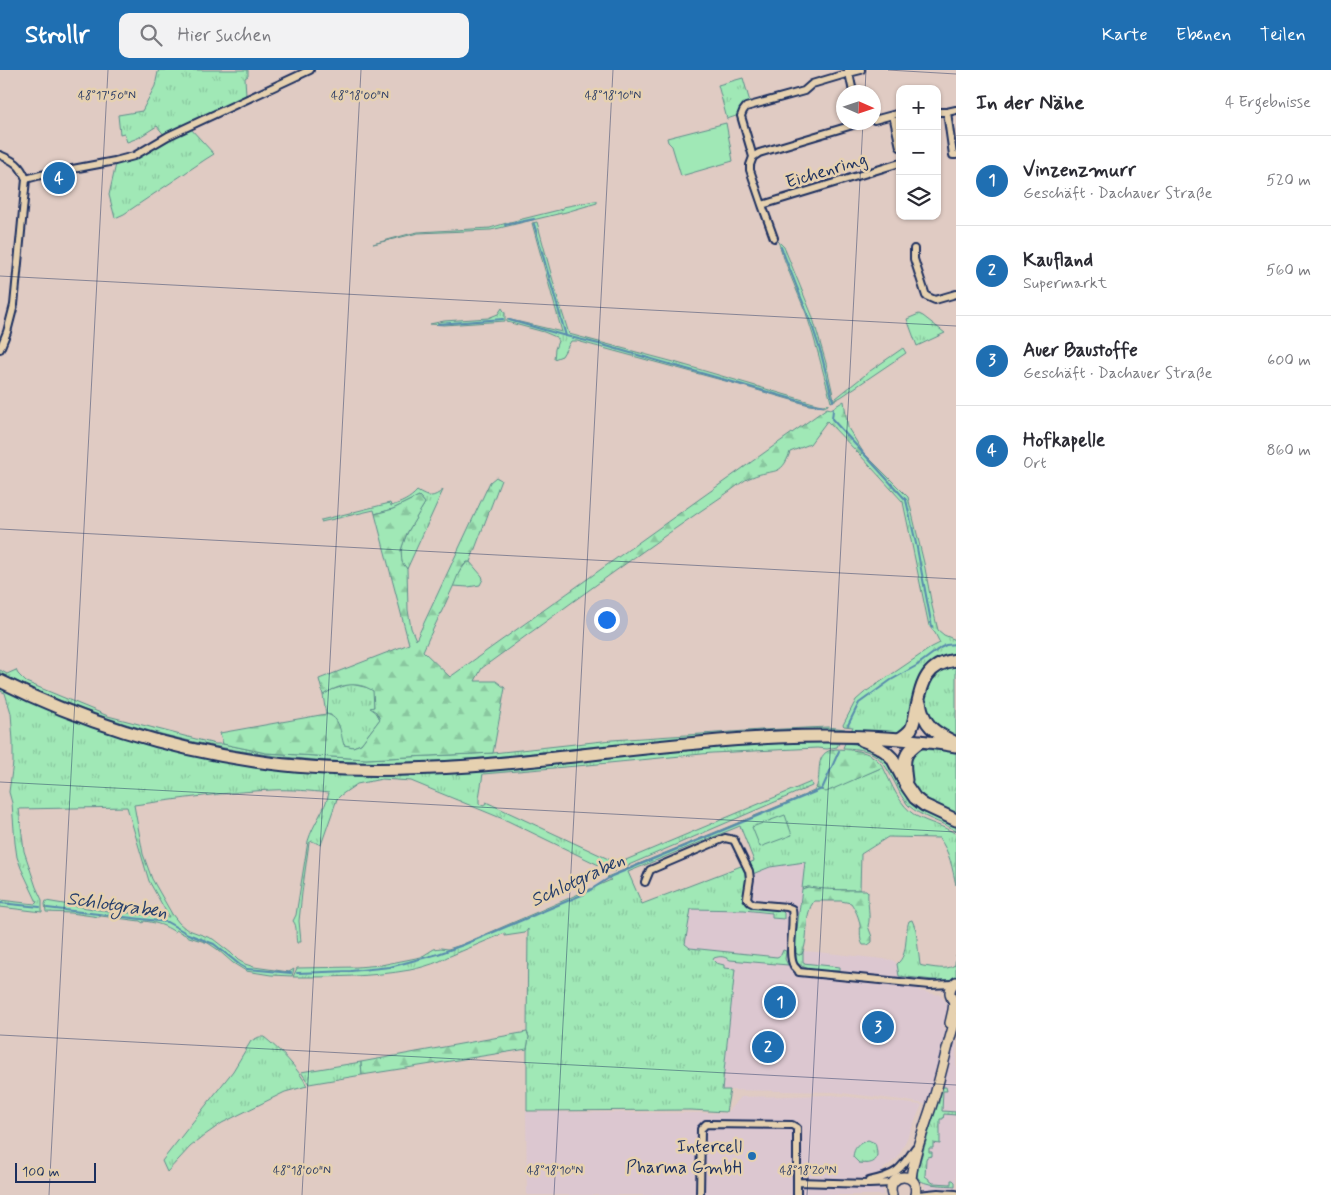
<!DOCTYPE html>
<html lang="de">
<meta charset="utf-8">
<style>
:root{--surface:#fff;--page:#f2f2f3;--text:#2b2b33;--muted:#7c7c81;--line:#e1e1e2;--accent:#1f6fb2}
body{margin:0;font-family:Mynerve,sans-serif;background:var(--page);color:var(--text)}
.controls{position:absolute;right:15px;top:15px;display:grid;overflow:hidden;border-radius:10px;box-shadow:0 1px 4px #0004}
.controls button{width:45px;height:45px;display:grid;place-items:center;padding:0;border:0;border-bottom:1px solid var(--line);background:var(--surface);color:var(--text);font:25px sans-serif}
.compass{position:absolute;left:836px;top:15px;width:45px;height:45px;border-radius:50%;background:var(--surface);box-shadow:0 1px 4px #0004;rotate:93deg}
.scale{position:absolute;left:15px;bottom:12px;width:81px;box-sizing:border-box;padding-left:5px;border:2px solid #1b2f5e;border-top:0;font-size:14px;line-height:18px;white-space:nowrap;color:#1b2f5e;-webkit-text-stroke:4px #e6d1b0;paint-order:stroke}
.you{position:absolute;left:606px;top:549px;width:18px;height:18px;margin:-12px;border:4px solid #fff;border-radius:50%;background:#1a73e8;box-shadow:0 0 0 8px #1a73e833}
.badge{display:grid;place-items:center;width:32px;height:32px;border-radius:50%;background:var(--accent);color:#fff;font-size:16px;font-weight:700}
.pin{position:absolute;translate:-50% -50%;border:2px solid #fff;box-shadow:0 1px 5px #0006}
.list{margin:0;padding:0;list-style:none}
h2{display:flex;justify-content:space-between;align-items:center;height:65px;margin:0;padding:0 20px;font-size:21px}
h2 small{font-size:16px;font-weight:400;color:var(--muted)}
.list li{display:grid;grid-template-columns:32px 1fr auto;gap:15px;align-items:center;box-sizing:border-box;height:90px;padding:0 20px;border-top:1px solid var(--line)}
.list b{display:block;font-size:19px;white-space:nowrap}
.list p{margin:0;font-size:16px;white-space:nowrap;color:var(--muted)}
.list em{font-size:16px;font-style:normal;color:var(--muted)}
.icon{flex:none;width:28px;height:28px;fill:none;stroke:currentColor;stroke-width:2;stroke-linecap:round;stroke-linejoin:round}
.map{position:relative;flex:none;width:956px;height:1125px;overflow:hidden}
header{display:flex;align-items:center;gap:30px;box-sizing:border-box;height:70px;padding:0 25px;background:var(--accent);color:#fff}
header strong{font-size:24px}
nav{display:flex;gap:28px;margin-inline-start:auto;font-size:18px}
.search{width:350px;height:45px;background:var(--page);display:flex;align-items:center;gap:12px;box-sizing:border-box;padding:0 18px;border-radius:10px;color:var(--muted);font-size:19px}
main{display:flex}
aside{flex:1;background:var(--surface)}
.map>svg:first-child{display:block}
.built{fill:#dcc7d0}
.grass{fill:url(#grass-tufts);stroke:#5e8c8a;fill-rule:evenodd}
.forest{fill:url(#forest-firs);stroke:#5e8c8a}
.pitch{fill:#a0e8b6;stroke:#5e8c8a}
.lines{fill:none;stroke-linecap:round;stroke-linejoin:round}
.stream{stroke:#588aad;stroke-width:2}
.street-casing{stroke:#1b2f5e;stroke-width:10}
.secondary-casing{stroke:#1b2f5e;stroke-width:12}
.highway-casing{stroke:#1b2f5e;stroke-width:15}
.street{stroke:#e6d1b0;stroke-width:6}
.secondary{stroke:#e6d1b0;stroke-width:9}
.highway{stroke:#e6d1b0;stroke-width:11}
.ticks{fill:none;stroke:#1b2f5e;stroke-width:1;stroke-opacity:0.45}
.poi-dot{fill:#1f6fb2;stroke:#e6d1b0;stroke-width:2}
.labels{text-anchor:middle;stroke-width:5;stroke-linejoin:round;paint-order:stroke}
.street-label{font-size:18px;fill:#1b2f5e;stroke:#e6d1b0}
.poi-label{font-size:18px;fill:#1b2f5e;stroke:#e6d1b0;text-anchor:end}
.water-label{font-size:19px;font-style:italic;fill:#253e6b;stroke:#e6d1b0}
.ticks-label{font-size:12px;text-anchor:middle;fill:#1b2f5e;stroke:#e6d1b0;stroke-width:5;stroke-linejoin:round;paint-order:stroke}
</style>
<header>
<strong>Strollr</strong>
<div class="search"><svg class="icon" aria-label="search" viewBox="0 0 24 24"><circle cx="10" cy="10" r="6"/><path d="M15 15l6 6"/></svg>Hier suchen</div>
<nav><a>Karte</a><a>Ebenen</a><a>Teilen</a></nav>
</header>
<main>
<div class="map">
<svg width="956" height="1125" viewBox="0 0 956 1125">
<defs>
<pattern id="grass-tufts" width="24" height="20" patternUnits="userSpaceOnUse" patternTransform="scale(1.25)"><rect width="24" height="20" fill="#a0e8b6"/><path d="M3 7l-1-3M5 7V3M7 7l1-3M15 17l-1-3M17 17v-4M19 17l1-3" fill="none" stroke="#89c79f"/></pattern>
<pattern id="forest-firs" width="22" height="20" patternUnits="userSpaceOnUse" patternTransform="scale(1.25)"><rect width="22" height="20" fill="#a0e8b6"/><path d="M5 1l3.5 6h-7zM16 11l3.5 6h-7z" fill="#89c79f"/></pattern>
</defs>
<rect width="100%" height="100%" fill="#e0cbc3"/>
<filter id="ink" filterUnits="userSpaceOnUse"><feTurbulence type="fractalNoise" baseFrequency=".02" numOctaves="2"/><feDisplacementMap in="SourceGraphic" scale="10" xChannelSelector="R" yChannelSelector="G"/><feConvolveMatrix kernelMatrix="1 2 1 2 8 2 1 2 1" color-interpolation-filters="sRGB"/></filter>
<g filter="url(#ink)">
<path class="built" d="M805,791L795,882L802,884L803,881L817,882L893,890L897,894L899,906L919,908V921L940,925L946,932L948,936L943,958L956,966V1125H925V1114L919,1110L918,1106L919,1095L936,1036L902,1030L833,1022L722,1020L735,899L724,898L722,894L716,893L713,890L714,888L718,886L726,887L730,890L787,895L785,889L786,881L781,885L777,887L690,878L685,874L691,839L744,840L772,843L782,841L749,836L746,833L750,805L770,797Z
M832,1025L922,1035L898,1088L883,1099V1125H527L526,1042L726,1043L741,1027Z"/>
<path class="grass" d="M159,0H248V6L245,8L246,25L244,27L165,66L157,56L138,68L127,72L124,63L120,64L118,45L142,41L155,16L158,2Z
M743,8L750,32C743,35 739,38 739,45L727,49L718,15Z
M190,58L214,84L206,89L124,144L115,148L109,125L116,94C143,89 165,68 190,58Z
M594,131H597V133L566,142L491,160L418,163L373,174L409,164L418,162L490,158L510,152L563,139V137Z
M537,152L558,229L569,264L674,292L817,334L823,335L828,334V335L824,337L809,335L729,312L577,271H571L562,286L554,289L555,279L558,271L556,267L544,262L507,252V249L562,262L532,153Z
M778,171L784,177L812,245L826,293L834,329L831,332C823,302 816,272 806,243C796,219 786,196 778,171Z
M502,238L505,243V251L444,255L430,254L444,251L488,248L498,244Z
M919,244L923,246L945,263L917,276L907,249Z
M863,382L908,427L924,493L932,536L938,560L944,565L956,570V586L936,592L908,657L902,661L898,662L867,661L849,664L853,657L844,656L843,655L856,630L864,623L932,577L940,573L935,563L929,556L903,432L860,385Z
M443,420L407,499C406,497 403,495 402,492C396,475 417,447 425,433L419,426L393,439L375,444L374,440L321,452V450L390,433L391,436C401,433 410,429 417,421C428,428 433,428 443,420Z
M467,492H470L482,506L483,509L480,515L468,517L453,516L457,505Z
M956,593V668L937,660L923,638L927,613L943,597Z
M0,600L7,604L16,600L18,604L26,612L108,646L215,674H223L266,683L366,689L493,683L612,670L761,660L828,657L845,659L843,663C791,663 739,665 688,670C575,681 462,699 348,695C227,692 109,661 0,607V605C86,646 175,676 270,688C351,699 434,695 515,687C540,685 565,682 590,679C602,678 613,678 624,676L622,674L613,675C525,683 437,696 349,692C228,687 109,658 0,603Z
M351,614L369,618L374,621V637L371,638L376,642L380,649L361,674L353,677L344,675L331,645L326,644L323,625L331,620Z
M0,615L99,657L306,700L642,682L781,671L839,673L837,677L827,679L817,678L712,683L588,695L483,704L479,728V734L484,736L486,732L617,793L618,795L615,801H611L508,751L411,711L382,709L357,714L341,725L337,729L321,775L312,771L309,773L302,823L299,851L301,872H299L298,873H297C295,866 298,856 293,851L296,845L308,771C313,754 325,740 329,723C310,721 291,719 272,720C226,722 180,729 134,735L143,784L152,809L172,844L179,853L186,859L213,869L231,883L238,890L245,894L254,897L289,902L294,899L292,906L271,905L246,901L233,893L217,879L208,873L189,867L176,860L175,862C164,855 158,853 144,851L143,853L140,851L101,846L99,847L71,843L46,842L45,834L46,831L99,840L169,847L149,811L127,737L19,739L24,781L36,817L42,830V842L0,837V830L35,834L37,832L21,798L17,787L15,773L12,733L9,722L13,693V671L11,643L5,623L0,621Z
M845,673L864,675L887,687L904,720L956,754V761C940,751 922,748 908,735C903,729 899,722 896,715C881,687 877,679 843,678Z
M917,679L956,681V746L919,726L909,712L907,692Z
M883,697C892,715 899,735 916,746C929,753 944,756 956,764V815C952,798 950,782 939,768L888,767L861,784L860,820H827L808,817L802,819L805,792L770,797L750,805L746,833L749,836L782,841L784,843V849L772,848V843L744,840L691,839L685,874L690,878L777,887L781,885L783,880L786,881L785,889L788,895L730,890C724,886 720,886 714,888L713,890L716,893L724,895V898L735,899L722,1020H730L726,1042L691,1040L527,1041V979L529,967L527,962L528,859L525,863L505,866V863L450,886C446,887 444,889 440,891C430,895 420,898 410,900C371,907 332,907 293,907L297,898L357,897L381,895L421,887L434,879L441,878L448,879L461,875L611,810L607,807L805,725L814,721L816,718L826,721ZM740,756L754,791L642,834L628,802Z
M811,712L812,716L624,797L621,792Z
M912,850L916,860L920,895L923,896C933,897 946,901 955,895L956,885V909L946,913L933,910L899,906L897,894C909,884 904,865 909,851Z
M803,881V893L840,897V901C825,900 794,904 794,882L799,885L802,884Z
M259,967H264C279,979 299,999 307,1016L285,1022L222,1053L205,1065L190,1077L167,1102L162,1091L233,1001L251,971Z
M361,992L362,1005L309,1014L301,1002Z
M942,1017H946L947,1021H943L942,1041L956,1042V1045L944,1044L943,1049H940V1074L933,1073V1078H929V1082H932V1086L927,1087L926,1089L925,1106L929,1109V1111L932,1112L933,1113L951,1114V1110H953L955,1112V1116C947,1115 922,1116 918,1108C916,1104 918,1099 919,1095Z
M868,1070L875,1073C880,1090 876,1095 859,1093L853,1087C854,1077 858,1074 868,1070Z"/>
<path class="forest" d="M903,278L906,283L841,327L831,332L870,301Z
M844,331L848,358L863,382L860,385L827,351L810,374L790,382C781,408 773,398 752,407C743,410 735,418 727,423C644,479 563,539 482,598L475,611H496L505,618L493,683L366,689L266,683L223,674L220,663L326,644C341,647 340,663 344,675L353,677L361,674L380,649L376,642L370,638L374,637L373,621C357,610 338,615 323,625L319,609L409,574L375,444L393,439L419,426L425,433L407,463L401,480L402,492L407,499L408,540L411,558L416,570L490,412L496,407L501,410L470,492H467C458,500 457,509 452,519C443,540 432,560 423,581L450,607L827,338L831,339Z
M836,679C855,680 872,680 883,697L826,722L816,718C823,704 812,682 836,679Z
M808,817C827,820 847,820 866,820L868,822C867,832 871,848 868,856L872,867V872L868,875H863C859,869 861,862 860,855C859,847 855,839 851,833L841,831H814C803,845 810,868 802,884L799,885L794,882L802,819Z
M527,962L529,967L527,979L362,1005L361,992Z"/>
<path class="pitch" d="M726,53L733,91L681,106L672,76L668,72L667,68Z
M785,745L792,765L760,777L752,757Z"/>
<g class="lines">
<path class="stream" d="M534,154L566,266L599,274L810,334L823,336
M505,155L534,149
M781,177L812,255L821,283L833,331
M509,250L566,266
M438,254L503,249
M833,340L832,349L906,430L917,478L932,557
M848,655L859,633L891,610L916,596L940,578L946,575L956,574
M0,833L40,837
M47,838L167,852L188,864L214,874L240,895L247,899L291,903
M297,903L351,901L390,897L438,884L463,875L584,824L612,806L822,719L839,681"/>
<g class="street-casing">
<path id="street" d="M848,0L849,3L861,0
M937,42H947L956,40
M947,42L953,85H956
M893,45L900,77
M874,50L900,43
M863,52L759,83L753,87L750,95V100L762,135L900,93
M0,85C14,91 20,94 26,109L14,235L7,262L0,279
M753,87L741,46L743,41L746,37L804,21L812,14L849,3L853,22
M26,109L41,105L115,91L134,86L168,66L310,0
M762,135L774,168
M914,179V189L926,226L935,230L956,224
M645,812L650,800L725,768L734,770L749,801L750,809L747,828L750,832L754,834L787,837L792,839C795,856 787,884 794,896C795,897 799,901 799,902L930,915L953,914
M869,1111C896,1105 900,1101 915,1078
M797,1112L869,1114L893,1113
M700,1125L701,1059L706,1054L792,1055L797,1058V1125
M918,1125L938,1123L956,1124"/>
</g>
<g class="secondary-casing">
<path id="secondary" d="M956,912C948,918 948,927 956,933
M950,953L953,940L954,932
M911,1109C914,1082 925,1057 933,1031C942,1003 947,975 956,948
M892,1125C885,1102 921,1100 915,1125"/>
</g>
<g class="highway-casing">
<path id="highway" d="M0,611C80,651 166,678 255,691C326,702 398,701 470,696C631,684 794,649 956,676
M920,632C924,656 934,662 954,672
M899,669C904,666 908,663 911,659C914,653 915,646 916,640C922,614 925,594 956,590
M862,670C873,674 883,678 892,688L906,715L915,728L924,735L956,750
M906,710C903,689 903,683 921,671"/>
</g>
<use href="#street" class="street"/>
<use href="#secondary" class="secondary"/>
<use href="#highway" class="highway"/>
</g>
</g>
<path class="ticks" d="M888,0L956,4M865,22L866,0M0,206L956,256M0,459L956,509M0,712L956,762M0,965L956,1015M49,1125L108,0M302,1125L361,0M554,1125L613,0M807,1125L863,52"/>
<circle class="poi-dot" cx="752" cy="1086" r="5"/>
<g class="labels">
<g class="street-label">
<text transform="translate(826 100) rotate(-17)" y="6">Eichenring</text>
</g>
<g class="poi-label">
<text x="742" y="1082">Intercell<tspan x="742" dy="21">Pharma GmbH</tspan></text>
</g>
<g class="water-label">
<text transform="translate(577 809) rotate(-25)" y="7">Schlotgraben</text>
<text transform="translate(117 834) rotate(8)" y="7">Schlotgraben</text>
</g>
</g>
<g class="ticks-label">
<text x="107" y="29">48°17'50"N</text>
<text x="360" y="29">48°18'00"N</text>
<text x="613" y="29">48°18'10"N</text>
<text x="302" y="1104">48°18'00"N</text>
<text x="555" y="1104">48°18'10"N</text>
<text x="808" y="1104">48°18'20"N</text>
</g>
</svg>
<div class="controls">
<button>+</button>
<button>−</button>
<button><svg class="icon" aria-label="layers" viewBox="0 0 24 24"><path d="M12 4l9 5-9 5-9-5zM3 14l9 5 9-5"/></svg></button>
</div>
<svg class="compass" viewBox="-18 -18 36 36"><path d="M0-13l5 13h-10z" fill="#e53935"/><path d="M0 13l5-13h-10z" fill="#7c7c81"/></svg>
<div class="scale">100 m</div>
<div class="you"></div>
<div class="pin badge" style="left:780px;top:932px">1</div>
<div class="pin badge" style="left:768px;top:977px">2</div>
<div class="pin badge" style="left:878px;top:957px">3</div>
<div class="pin badge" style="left:59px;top:108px">4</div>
</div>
<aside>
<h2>In der Nähe<small>4 Ergebnisse</small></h2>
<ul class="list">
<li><span class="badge">1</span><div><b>Vinzenzmurr</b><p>Geschäft · Dachauer Straße</p></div><em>520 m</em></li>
<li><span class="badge">2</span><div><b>Kaufland</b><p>Supermarkt</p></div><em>560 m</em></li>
<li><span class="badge">3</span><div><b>Auer Baustoffe</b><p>Geschäft · Dachauer Straße</p></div><em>600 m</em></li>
<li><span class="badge">4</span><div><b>Hofkapelle</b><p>Ort</p></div><em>860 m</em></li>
</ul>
</aside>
</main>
